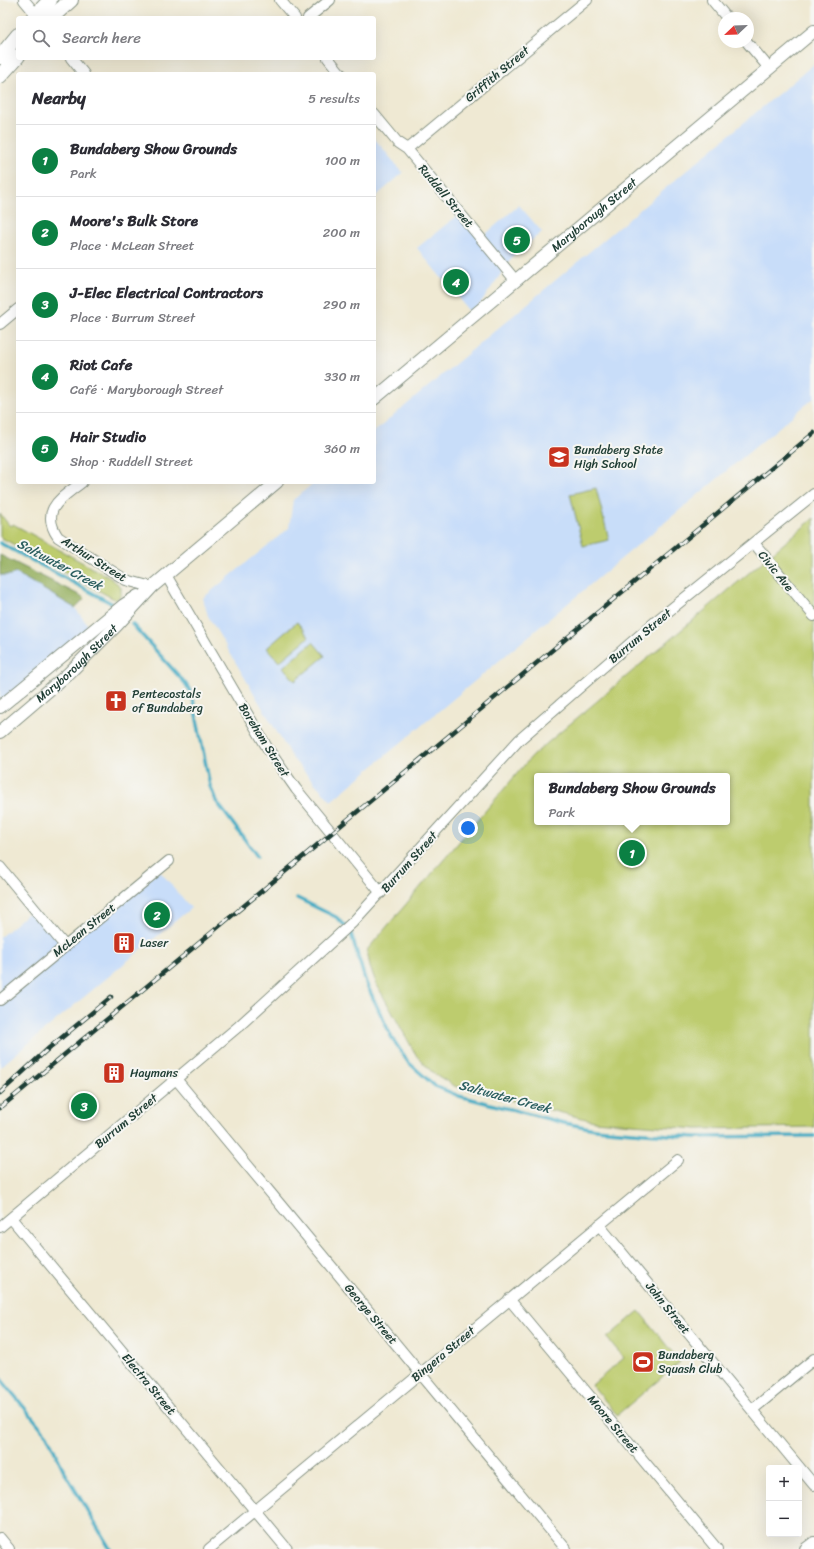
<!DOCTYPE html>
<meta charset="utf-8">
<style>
:root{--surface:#fff;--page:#f2f2f3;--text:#2b2b33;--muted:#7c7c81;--line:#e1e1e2;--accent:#0b8043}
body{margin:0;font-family:Sriracha,sans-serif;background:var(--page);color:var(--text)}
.controls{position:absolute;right:12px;bottom:12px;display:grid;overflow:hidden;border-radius:4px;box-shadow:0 4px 16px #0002}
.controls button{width:36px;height:36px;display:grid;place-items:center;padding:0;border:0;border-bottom:1px solid var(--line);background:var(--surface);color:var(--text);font:20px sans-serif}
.compass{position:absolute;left:718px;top:12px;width:36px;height:36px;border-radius:50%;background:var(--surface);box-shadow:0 4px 16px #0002;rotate:247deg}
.you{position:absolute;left:468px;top:828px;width:14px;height:14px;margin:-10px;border:3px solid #fff;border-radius:50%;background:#1a73e8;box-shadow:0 0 0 6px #1a73e833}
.badge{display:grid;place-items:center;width:26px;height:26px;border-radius:50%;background:var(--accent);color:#fff;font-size:13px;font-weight:700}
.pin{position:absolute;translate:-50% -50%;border:2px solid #fff;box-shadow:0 1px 4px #0006}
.popup{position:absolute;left:534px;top:773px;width:196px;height:52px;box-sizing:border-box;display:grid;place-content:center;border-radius:4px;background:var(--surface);filter:drop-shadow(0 1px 3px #0005);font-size:13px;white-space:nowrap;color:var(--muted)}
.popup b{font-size:15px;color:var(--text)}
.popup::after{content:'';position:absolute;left:50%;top:100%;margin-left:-8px;border:8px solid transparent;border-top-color:var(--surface)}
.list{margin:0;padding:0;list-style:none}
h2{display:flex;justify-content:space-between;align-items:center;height:52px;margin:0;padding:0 16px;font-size:17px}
h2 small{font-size:13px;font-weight:400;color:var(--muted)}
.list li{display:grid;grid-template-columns:26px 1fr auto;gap:12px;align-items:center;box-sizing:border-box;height:72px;padding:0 16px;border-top:1px solid var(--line)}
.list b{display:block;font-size:15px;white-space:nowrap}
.list p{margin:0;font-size:13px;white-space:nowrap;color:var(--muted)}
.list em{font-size:13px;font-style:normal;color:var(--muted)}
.icon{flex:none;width:22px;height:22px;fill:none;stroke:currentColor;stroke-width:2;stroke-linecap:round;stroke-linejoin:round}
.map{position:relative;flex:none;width:814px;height:1549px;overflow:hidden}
.search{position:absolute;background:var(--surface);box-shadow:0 4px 16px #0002;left:16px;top:16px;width:360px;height:44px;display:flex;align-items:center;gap:10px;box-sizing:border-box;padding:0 14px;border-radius:4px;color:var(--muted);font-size:15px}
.panel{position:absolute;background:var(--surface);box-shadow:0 4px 16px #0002;left:16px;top:72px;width:360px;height:412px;border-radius:4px}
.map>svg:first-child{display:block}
.built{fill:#c8ddf9}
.green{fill:#bdcc6e;stroke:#6e8451;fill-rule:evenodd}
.forest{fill:#96b061;stroke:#5a764a}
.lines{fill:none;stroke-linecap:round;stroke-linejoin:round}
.stream{stroke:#44acc4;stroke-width:3.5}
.minor-casing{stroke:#879384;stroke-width:12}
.tertiary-casing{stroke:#879384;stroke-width:14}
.secondary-casing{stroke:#879384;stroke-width:16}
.minor{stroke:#fff;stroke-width:10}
.tertiary{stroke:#fff;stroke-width:12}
.secondary{stroke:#fff;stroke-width:14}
.rail-casing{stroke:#1f3d34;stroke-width:4.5}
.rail{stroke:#f6f6f2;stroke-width:3;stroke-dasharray:9;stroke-linecap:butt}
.labels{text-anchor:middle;stroke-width:4;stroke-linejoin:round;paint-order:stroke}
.street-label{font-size:12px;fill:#1f3d34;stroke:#f6f6f2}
.poi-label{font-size:12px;fill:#1f3d34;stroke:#f6f6f2;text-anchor:start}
.water-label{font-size:13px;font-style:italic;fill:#2a5e5f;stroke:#f6f6f2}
</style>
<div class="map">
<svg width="814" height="1549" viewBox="0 0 814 1549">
<rect width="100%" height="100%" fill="#f6f6f2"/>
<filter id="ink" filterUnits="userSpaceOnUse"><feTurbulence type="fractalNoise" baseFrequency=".025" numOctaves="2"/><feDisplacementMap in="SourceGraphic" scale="8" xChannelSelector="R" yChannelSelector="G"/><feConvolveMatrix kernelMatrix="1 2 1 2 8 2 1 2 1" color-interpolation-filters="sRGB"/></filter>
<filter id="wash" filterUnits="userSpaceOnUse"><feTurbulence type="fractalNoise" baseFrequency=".012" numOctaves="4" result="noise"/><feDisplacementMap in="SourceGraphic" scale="16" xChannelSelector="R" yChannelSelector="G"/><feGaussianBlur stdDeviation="0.9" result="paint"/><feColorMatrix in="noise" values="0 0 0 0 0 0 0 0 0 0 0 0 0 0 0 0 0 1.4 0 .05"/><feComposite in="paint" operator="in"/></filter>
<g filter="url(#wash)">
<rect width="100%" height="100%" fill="#efe9d3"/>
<path class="built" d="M814,64V398L331,801L293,759L208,616L203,598L289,528L293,500L315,482H374V432Z
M374,138L403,173L374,198Z
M519,205L542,232L515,254L472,315L417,248L459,214L480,239Z
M16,573L75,608L93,632L0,708V575H10Z
M159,870L191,908L0,1067V937L33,909L64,947Z"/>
<path class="green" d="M596,488L609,540L583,546L570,494Z
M0,514L10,526L13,524L112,579L121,587V595L116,600L0,537Z
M814,518V1127L698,1129L594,1121L454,1086L432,1072L416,1055L377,985L370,967L367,950L532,756ZM537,776H727V822H537Z
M297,622L309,637L279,662L267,648Z
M313,642L325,656L295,681L283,667Z
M639,1311L680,1362L617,1415L592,1385L624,1358L607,1338Z"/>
<path class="forest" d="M0,555L85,598L75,608L16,573L10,575H0Z"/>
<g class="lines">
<path class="stream" d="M0,543L111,603
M132,624L185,683L192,694L210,786L216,801L257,856
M297,898L336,917L350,930L366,983L392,1038L408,1062L435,1086L459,1096L564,1123L595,1129L695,1137L814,1136
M0,1378L47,1435L64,1471L110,1549"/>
</g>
</g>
<g filter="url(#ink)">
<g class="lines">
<g class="minor-casing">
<path id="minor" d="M24,0L39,18
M280,0L295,18
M712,0L727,18
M308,18L330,0
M747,42L769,68
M71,58L84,74
M328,58L341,74
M374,114L398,143L407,149L516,281
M407,149L587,0
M0,324L18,309
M82,482C62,498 39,509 58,537L126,580L152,587
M754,543L814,616
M166,575L268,749L296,789L381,893
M0,867L65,946
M0,1000L169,861
M176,1079L566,1549
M11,1218L287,1549
M599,1225L814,1485
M0,1227L239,1026L353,922L519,740L655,622L814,494
M509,1299L717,1549
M752,1410L814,1359
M0,1538L9,1549
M209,1549L678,1160"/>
</g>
<g class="tertiary-casing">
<g id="tertiary">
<path id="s1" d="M374,399L814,31"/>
<path d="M0,707L124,605L138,596"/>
<path id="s2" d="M0,732L69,673L117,625L152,587L277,482"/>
<path d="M806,1549L814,1543"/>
</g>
</g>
<g class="secondary-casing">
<path id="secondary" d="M33,18L50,0
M51,18L71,0
M0,57L18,35
M0,76L18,56"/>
</g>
<use href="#minor" class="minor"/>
<use href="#tertiary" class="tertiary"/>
<use href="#secondary" class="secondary"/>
<g class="rail-casing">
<path id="rail" d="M0,1093L49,1048L111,997
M0,1108L814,433"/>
</g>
<use href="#rail" class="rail"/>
</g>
</g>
<defs>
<g id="school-square" transform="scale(1.15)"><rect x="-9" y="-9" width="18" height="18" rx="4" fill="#c8321e" stroke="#f6f6f2"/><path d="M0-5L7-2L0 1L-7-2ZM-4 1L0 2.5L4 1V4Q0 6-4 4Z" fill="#fff"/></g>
<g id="church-square" transform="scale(1.15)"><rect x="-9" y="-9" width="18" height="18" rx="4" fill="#c8321e" stroke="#f6f6f2"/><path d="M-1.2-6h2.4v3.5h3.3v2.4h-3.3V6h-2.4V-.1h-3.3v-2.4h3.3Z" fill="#fff"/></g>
<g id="building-square" transform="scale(1.15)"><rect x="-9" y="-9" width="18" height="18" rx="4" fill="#c8321e" stroke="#f6f6f2"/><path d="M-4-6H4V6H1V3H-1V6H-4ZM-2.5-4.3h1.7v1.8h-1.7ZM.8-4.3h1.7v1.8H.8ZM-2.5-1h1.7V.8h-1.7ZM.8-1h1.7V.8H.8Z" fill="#fff"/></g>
<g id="stadium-square" transform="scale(1.15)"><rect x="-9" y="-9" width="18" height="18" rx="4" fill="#c8321e" stroke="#f6f6f2"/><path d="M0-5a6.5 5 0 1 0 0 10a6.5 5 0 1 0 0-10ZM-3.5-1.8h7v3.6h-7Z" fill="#fff"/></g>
</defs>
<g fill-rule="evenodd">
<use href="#school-square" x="559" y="457"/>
<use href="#church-square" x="116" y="701"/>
<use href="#building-square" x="124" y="943"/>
<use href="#building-square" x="114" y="1073"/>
<use href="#stadium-square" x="643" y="1362"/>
</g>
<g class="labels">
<g class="street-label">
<text transform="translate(497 74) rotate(-40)" y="4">Griffith Street</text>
<text transform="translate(446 196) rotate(50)" y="4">Ruddell Street</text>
<text dy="4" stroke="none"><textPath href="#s1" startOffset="287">Maryborough Street</textPath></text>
<text transform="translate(94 559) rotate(32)" y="4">Arthur Street</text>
<text transform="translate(776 571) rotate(51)" y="4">Civic Ave</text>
<text transform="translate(640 636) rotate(-40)" y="4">Burrum Street</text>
<text dy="4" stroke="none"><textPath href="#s2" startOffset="103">Maryborough Street</textPath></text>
<text transform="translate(264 740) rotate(58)" y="4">Boreham Street</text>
<text transform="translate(409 862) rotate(-48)" y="4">Burrum Street</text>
<text transform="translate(84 930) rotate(-39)" y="4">McLean Street</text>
<text transform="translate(126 1121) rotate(-40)" y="4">Burrum Street</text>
<text transform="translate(668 1308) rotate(51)" y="4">John Street</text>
<text transform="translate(371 1314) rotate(50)" y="4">George Street</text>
<text transform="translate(443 1354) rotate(-40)" y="4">Bingera Street</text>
<text transform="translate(149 1384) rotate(50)" y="4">Electra Street</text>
<text transform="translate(613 1424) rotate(50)" y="4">Moore Street</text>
</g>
<g class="poi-label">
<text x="574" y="454">Bundaberg State<tspan x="574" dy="14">High School</tspan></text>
<text x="132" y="698">Pentecostals<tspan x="132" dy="14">of Bundaberg</tspan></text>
<text x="140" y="947">Laser</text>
<text x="130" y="1077">Haymans</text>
<text x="658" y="1359">Bundaberg<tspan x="658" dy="14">Squash Club</tspan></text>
</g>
<g class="water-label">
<text transform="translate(60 564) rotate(28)" y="5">Saltwater Creek</text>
<text transform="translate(505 1096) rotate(15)" y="5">Saltwater Creek</text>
</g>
</g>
</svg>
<div class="controls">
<button>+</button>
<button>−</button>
</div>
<svg class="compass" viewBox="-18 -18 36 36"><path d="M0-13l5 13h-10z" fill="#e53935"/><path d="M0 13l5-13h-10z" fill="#7c7c81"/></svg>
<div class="you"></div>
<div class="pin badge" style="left:632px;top:853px">1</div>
<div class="popup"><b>Bundaberg Show Grounds</b>Park</div>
<div class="pin badge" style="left:157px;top:915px">2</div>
<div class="pin badge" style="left:84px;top:1106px">3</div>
<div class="pin badge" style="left:456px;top:282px">4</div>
<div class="pin badge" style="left:517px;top:240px">5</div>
<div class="search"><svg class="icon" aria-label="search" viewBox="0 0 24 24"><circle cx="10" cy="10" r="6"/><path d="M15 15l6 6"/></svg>Search here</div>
<section class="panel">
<h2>Nearby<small>5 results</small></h2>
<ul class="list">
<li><span class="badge">1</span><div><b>Bundaberg Show Grounds</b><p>Park</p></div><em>100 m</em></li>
<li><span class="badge">2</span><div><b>Moore's Bulk Store</b><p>Place · McLean Street</p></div><em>200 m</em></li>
<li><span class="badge">3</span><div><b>J-Elec Electrical Contractors</b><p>Place · Burrum Street</p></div><em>290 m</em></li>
<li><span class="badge">4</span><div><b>Riot Cafe</b><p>Café · Maryborough Street</p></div><em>330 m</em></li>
<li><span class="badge">5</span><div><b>Hair Studio</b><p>Shop · Ruddell Street</p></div><em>360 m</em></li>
</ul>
</section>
</div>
